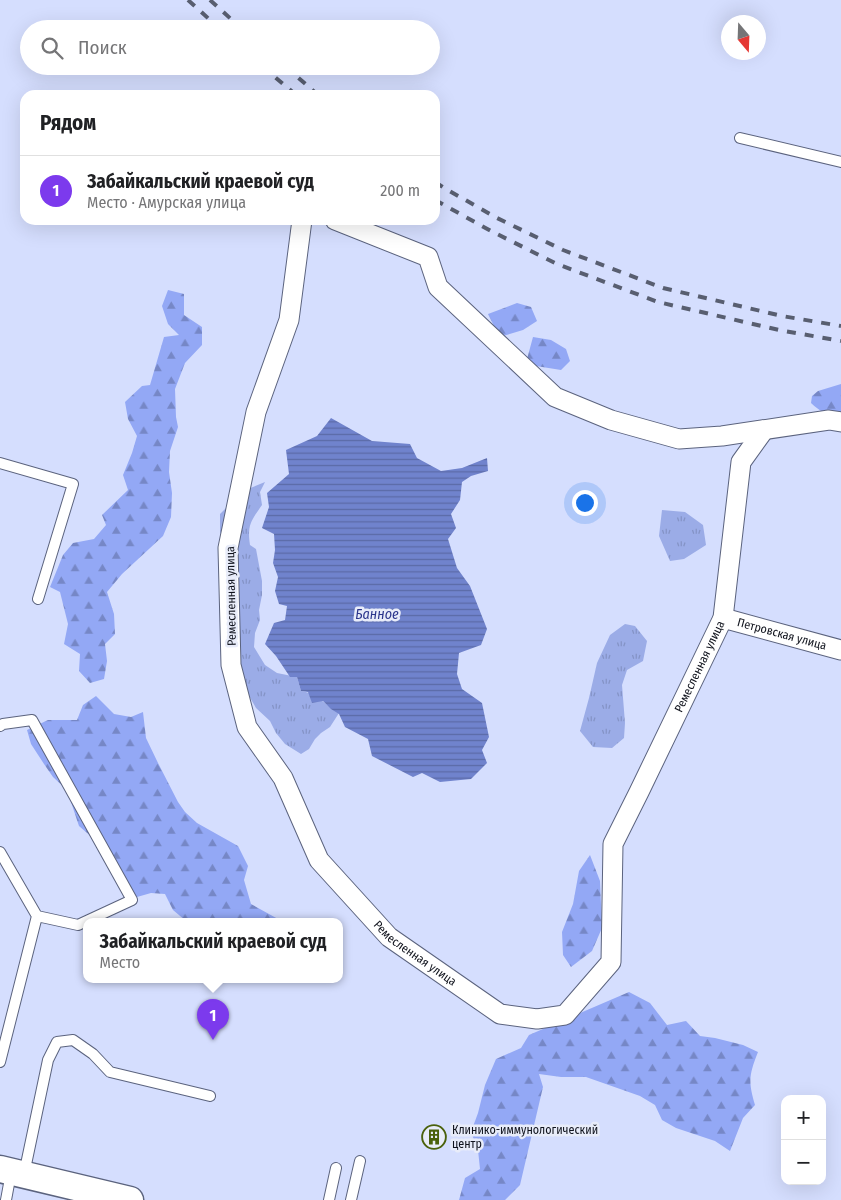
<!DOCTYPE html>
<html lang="ru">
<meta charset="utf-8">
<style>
:root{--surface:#fff;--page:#f2f2f2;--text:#202124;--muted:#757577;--line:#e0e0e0;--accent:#7c3aed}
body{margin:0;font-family:"Fira Sans Condensed",sans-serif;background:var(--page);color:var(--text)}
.controls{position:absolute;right:15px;bottom:15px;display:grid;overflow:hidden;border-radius:10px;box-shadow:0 5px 20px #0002}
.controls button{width:45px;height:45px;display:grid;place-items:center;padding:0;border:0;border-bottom:1px solid var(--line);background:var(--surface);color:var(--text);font:25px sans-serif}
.compass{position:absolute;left:721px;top:15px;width:45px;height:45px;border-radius:50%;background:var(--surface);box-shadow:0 5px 20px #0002;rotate:161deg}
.you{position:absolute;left:584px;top:502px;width:18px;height:18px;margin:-12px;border:4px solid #fff;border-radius:50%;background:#1a73e8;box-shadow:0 0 0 8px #1a73e833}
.badge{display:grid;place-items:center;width:32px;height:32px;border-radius:50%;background:var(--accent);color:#fff;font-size:16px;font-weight:700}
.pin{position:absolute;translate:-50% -41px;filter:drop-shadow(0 1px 2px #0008)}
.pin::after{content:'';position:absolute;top:26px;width:18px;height:15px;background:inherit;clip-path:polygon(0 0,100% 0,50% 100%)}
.popup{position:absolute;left:83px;top:918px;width:260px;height:65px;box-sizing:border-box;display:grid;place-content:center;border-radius:10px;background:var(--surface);filter:drop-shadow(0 1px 4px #0005);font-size:16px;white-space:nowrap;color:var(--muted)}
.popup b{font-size:19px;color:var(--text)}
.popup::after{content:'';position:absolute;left:50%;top:100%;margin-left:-10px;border:10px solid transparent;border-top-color:var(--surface)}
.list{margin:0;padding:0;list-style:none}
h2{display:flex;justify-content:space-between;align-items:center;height:65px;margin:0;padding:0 20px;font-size:21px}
h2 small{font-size:16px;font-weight:400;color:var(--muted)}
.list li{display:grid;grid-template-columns:32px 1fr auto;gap:15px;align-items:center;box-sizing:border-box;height:70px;padding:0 20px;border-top:1px solid var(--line)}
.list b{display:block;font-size:19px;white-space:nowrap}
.list p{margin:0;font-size:16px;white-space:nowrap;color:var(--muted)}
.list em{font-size:16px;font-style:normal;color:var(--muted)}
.icon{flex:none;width:28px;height:28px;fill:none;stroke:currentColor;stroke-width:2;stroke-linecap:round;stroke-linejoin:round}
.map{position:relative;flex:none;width:841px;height:1200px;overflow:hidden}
.search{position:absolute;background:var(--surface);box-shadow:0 5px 20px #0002;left:20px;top:20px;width:420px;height:55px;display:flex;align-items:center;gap:12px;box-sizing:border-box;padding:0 18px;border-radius:28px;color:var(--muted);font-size:19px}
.panel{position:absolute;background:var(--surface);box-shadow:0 5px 20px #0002;left:20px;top:90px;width:420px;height:135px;border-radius:15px}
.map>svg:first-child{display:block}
.grass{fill:url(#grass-tufts)}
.forest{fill:url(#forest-firs)}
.water{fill:url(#water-rules)}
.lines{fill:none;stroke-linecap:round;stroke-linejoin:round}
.service-casing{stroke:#5b637e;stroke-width:12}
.minor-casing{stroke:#5b637e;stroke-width:21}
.secondary-casing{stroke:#5b637e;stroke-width:29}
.service{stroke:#fff;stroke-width:10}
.minor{stroke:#fff;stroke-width:19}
.secondary{stroke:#fff;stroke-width:26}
.rail{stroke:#585e70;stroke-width:4;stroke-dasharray:9 9;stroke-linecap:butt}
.labels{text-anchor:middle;stroke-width:5;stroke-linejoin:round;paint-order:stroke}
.street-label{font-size:12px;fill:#0f121c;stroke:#e8ecf9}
.poi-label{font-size:12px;fill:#0f121c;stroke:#e8ecf9;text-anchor:start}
.water-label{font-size:14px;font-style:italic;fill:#2a358c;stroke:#e8ecf9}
</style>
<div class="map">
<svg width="841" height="1200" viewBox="0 0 841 1200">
<defs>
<pattern id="grass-tufts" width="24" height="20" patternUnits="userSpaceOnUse" patternTransform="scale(1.25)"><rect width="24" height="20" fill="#9bace7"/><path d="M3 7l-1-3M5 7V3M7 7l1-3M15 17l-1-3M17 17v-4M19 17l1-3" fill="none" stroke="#8493c6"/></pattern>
<pattern id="forest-firs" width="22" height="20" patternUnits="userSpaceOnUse" patternTransform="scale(1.25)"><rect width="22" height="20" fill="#93a8f5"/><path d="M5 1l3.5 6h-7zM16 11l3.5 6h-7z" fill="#7687c6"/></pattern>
<pattern id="water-rules" width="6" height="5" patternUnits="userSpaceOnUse" patternTransform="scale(1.25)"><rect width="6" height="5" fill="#7083cd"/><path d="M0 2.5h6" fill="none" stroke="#5a6aa6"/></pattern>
</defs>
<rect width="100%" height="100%" fill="#d5defe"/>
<path class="grass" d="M265,482L260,492L262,505C251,521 247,525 250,545L256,549L262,581V595L259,610L260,620L255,633L254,647L265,665L277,673L297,677L301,691C317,693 326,706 339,713L330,727L321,733L315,739L309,749L301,754L285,744L276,733L270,721L256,708L248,694L236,662L228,548L220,532V514L229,505L245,507L249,498L246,495L248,489Z
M662,510L685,512L703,525L706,545L684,559L670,561L659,536Z
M625,624L635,626L647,641L643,661L627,670L622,685L625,723L624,738L612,748L593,747L580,731L589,698L597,663L610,635Z"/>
<path class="forest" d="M168,290L184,294V315L202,327V345L185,363L175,389L176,417L178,427L170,451L169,472L172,493L171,517L163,536L122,574L107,592L114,614L115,634L105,644L107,661L104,679L90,683L79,671L80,654L64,644L68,624L60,592L50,587L63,555L73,543L94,539L106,525L102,515L128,490L123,475L132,453L137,436L128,419L125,402L142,386L150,385L164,337L179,335L168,324L162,306Z
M517,303L531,307L537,321L523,330L503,336L494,326L488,314Z
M533,337L551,340L566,349L570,361L561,370L536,366L527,359Z
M841,384V414C826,415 822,413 811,403L812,396L818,391Z
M96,696L114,714L131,717L143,712L146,738L158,763L178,802L185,812L197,823L238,846L248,866L244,880L251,904L278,919L279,921H186L173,910L165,894L151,893L137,897L123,881L115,857L79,826L67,790L53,777L44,764L31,744L27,730L48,720H77L83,705Z
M590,855L600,881L602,928L592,951L571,967L563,955L562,932L573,904L579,871Z
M629,992L650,1003L667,1025L686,1021L700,1036L715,1038L743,1045L758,1052C749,1075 748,1081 755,1105L743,1118L730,1151L715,1141L676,1128L662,1120L655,1105L640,1096L586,1077H561L539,1074L543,1087L520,1185L505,1200H459L465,1178L480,1169L478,1150L471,1132L478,1113L485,1085L496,1059L521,1048L529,1035Z"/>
<path class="water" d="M331,418L372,441L410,444L417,458L441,471L462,468L487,458L488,471L471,476L462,482L460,500L451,514L456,528L448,539L457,568L470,586L487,629L481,645L459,653L457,674L462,689L482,703L489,737L482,750L487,763L471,779L440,782L422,773L413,777L372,756L368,739L345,727L339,714L331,709L323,701L312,703L308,692L301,691L297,677H290L276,656L265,644L274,623L285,620L287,606L279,604L275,591L278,577L273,563L275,550L274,534L262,528L269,507L267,493L289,474L286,450L317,436Z"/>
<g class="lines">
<g class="service-casing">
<path id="service" d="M740,138L841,162
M0,463L73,484L38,599
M0,726L3,724L32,720L132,900L78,925L37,916
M0,852L37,916L0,1062
M24,1174L48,1060L57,1042L73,1040L93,1054L110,1072L210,1096
M6,1200L11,1173
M329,1200L336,1168
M351,1200L360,1161"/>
</g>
<g class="minor-casing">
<g id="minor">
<path id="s1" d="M302,220L289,320L256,412L228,548L231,665L247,727L283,778L319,860L389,937L500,1014L537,1019L565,1015L611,962L613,844L639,792L723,618L741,462L764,430"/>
<path d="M335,220L428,257L438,287L555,397L611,420L679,439L722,436L829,420L841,422"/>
<path id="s2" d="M723,618L841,650"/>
</g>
</g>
<g class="secondary-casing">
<path id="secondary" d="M0,1169L130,1200"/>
</g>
<use href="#service" class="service"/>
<use href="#minor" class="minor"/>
<use href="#secondary" class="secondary"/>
<path class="rail" d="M188,0L220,29
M210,0L242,29
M262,66L296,95
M285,66L318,95
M435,182L446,189L497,218L563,250L663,288L782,316L841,326
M435,200L491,231L557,264L658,302L779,330L841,341"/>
</g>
<defs>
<g id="building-ring" transform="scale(1.25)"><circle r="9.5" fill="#e8ecf9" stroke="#4a610c" stroke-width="1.5"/><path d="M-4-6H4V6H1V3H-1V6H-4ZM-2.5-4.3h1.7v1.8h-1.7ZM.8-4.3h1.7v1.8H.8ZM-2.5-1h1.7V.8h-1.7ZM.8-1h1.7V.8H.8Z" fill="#4a610c"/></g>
</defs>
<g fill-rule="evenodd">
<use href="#building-ring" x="434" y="1137"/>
</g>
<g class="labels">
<g class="street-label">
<text transform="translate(231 596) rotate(-91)" y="4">Ремесленная улица</text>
<text dy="4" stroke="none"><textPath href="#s2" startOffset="61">Петровская улица</textPath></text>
<text dy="4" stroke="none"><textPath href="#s1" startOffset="1361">Ремесленная улица</textPath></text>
<text dy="4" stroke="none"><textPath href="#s1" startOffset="805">Ремесленная улица</textPath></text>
</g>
<g class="poi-label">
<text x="452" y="1134">Клинико-иммунологический<tspan x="452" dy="14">центр</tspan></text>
</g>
<g class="water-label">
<text x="377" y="619">Банное</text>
</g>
</g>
</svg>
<div class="controls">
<button>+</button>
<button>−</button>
</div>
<svg class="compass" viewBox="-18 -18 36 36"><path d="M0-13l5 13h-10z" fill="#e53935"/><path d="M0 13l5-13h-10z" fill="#757577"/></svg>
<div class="you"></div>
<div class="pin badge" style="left:213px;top:1040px">1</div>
<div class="popup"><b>Забайкальский краевой суд</b>Место</div>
<div class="search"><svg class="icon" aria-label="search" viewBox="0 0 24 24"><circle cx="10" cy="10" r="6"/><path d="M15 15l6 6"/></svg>Поиск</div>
<section class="panel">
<h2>Рядом<small></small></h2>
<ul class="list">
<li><span class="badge">1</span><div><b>Забайкальский краевой суд</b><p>Место · Амурская улица</p></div><em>200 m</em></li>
</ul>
</section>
</div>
